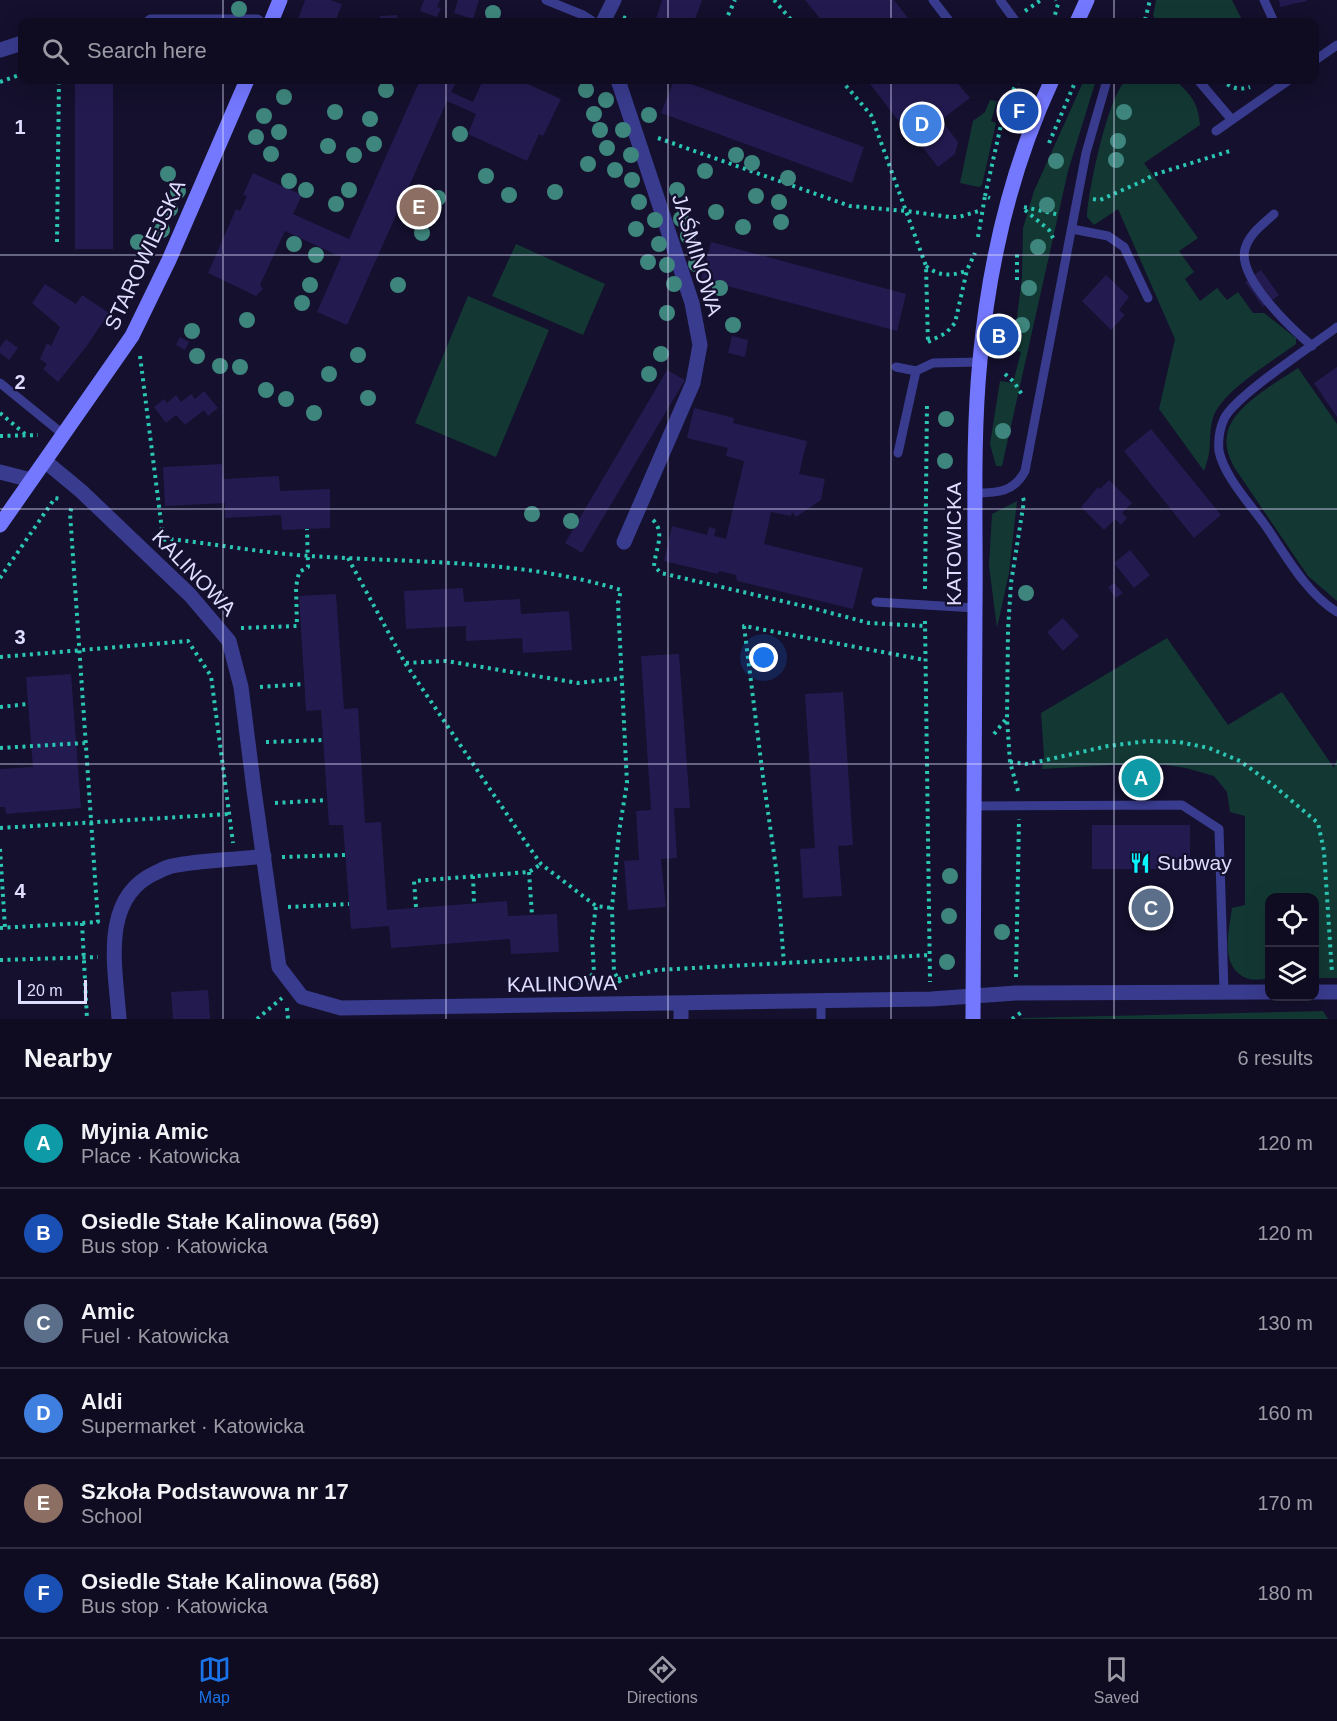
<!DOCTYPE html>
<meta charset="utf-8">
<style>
:root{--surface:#0f0c22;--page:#1d1a2f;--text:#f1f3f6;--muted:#9b9ba5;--line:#2f2c40;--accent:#1a73e8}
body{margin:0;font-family:Arial,sans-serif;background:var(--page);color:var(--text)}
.controls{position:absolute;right:18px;bottom:18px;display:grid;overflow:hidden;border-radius:12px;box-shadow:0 6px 24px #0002}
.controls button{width:54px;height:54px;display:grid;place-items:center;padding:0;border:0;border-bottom:2px solid var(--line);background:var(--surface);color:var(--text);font:30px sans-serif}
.scale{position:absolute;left:18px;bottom:15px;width:69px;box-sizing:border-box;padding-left:6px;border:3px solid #dfddff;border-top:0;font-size:16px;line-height:21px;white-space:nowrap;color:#dfddff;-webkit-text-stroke:4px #14102d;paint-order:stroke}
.you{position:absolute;left:764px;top:658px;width:21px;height:21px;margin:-15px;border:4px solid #fff;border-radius:50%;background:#1a73e8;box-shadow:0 0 0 9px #1a73e833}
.badge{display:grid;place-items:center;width:39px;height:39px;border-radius:50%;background:var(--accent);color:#fff;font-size:20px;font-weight:700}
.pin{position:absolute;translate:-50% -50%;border:3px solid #fff;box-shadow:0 2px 6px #0006}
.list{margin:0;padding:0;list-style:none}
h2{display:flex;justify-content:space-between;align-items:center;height:78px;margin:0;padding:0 24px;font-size:26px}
h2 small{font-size:20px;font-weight:400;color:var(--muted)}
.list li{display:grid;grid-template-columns:39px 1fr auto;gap:18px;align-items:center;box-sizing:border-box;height:90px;padding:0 24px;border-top:2px solid var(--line)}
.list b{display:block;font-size:22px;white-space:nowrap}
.list p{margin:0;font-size:20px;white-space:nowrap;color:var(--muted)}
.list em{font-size:20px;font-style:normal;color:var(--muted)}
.icon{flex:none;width:33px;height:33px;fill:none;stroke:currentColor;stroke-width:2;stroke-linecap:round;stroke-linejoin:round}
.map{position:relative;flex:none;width:1337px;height:1019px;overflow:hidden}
.search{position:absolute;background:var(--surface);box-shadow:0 6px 24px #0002;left:18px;right:18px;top:18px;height:66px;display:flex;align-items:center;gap:15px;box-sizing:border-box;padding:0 21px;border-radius:12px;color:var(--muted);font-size:22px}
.sheet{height:618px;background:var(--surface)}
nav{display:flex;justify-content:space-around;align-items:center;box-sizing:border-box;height:84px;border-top:2px solid var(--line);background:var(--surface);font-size:16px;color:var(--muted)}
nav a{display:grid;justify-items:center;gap:3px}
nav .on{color:var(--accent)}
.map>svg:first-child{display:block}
.green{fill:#133834}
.building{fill:#231b4f}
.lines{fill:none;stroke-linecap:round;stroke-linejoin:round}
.path{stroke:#2bc5b3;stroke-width:4;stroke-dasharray:3 4.5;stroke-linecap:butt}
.lane{stroke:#393b8e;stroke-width:9}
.street{stroke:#393b8e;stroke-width:15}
.secondary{stroke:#7478ff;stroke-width:15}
.tree{fill:#3e867d}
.grid{fill:none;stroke:#dfddff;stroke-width:1.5;stroke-opacity:0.55}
.labels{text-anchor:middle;stroke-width:4.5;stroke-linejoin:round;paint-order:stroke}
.street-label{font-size:21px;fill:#dfddff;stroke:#14102d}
.poi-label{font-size:21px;fill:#dfddff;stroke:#14102d;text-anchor:start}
.grid-label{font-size:20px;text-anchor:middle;font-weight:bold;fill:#dfddff;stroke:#14102d;stroke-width:4.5;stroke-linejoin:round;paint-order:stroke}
</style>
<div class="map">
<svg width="1337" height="1019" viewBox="0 0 1337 1019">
<rect width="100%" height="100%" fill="#14102d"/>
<path class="green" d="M1156,0H1232L1243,22H1159L1153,16Z
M1084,80H1096L1068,171L1002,466H996L990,444L1000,381L1013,383L1021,352L1013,350L1022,277L1023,228L1034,191Z
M1126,80H1175C1191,95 1198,102 1200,125L1144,163L1198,238L1179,251L1194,272L1185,279L1200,301L1217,288L1227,300L1238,292L1253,313H1264L1296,338V344C1273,361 1225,389 1214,415C1209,428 1211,440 1209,453C1208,459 1206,465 1204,471L1159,409L1175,339L1118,209L1094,225L1087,217C1088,191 1108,96 1126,80Z
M990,100L997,101L991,121L996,123L982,185L979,187L960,183L973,121L985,112Z
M516,244L605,284L583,335L492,296Z
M468,296L549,330L496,457L415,423Z
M1298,368L1337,424V601L1308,576L1234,467C1229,457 1225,447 1227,435C1231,407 1276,383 1298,368Z
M1017,501L1009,573L997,628L989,566L992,514Z
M1167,638L1228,725L1282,692L1334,768L1337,759V978H1315L1314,897H1270L1269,979C1262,979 1252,981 1246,978C1219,966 1229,931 1232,908L1245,905V816L1230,812L1227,792L1214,776L1186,768L1166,765H1112L1042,769L1044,756L1041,713Z
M1323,1011L1328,1019H1022V1018Z"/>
<path class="building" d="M305,0H330L342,4L335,22H297Z
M424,0H440L437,7L441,8L437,17L420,11Z
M458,0H479L473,19L454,13Z
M662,0H702L694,22H655Z
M805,0H894L911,22H823Z
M1279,0H1307V1L1280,7Z
M397,15V22H380V16Z
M75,80H113V249H75Z
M420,80H457L451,92L473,102L483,80H519L561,99L543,136L539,134L527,161L468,134L476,114L447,101L347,325L317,312L341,257L285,231L260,285L263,289L256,296L208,273L236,209L240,211L247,196L243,195L253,173L302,195L293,214L349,239Z
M674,80H680L864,147L852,183L661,113Z
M867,80H955L970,98L941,120L958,142L955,154L938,167L916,139L914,141Z
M711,242L906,294L897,331L701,279Z
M1261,270L1279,295L1263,307L1245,282Z
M1106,275L1129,297L1119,310L1125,315L1111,330L1082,301Z
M45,284L76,304L82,295L109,313L86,347L58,382L43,369L47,364L40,359L47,343L51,346L60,327L32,303Z
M732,336L748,340L745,357L728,353Z
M180,337L189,342L185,350L176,345Z
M6,339L18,348L9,360L0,353V347Z
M1337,367V417L1314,383Z
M667,370L685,380L582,553L565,543Z
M204,391L218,408L208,416L204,410L185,425L176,415L166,423L154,407L164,399L167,403L176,395L181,402L191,394L195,399Z
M694,408L734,418L733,423L807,441L799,474L825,479L821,500L796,517L792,512L791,516L771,512L764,544L863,568L853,609L737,581L736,575L719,571L718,574L664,561L672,526L707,535L709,527L716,529L714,536L726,539L744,461L726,456L728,448L687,438Z
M1151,429L1221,515L1194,538L1124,451Z
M222,464L223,479L279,476L280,491L330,489V528L282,530L281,515L225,518V503L165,506L163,467Z
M1109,480L1132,503L1122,513L1127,518L1121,525L1115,519L1104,530L1081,507L1098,487L1100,489Z
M1130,550L1150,575L1134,588L1114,563Z
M1114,583L1123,593L1116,598L1108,587Z
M463,588L464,602L520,599L521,614L569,611L572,650L523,653L522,638L466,641V626L406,629L404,591Z
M336,594L344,709L358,708L365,823L381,822L387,910L507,901L508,916L557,914L559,952L511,954L510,939L391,948L389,926L351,929L343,825H329L321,710L306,711L299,596Z
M1063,618L1079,636L1063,651L1047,632Z
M679,654L690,808H674L677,858L661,859L666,907L628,910L624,861L639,860L636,811L651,810L641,656Z
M71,674L81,808L6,814L5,807H0V769L33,767L26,677Z
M843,692L853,845L838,846L842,896L803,898L800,849L815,848L805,694Z
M1121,765L1161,766V791H1121Z
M1092,825H1190V869H1092Z
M208,990L210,1019H173L171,992Z"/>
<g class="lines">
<path class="path" d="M774,0L793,22
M1025,11L1041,0
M623,17L636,22
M1145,20L1150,0
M725,22L735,0
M1053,22L1058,4L1056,0
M1138,22L1145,20L1150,22
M841,80L871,115L926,266L928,343
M1221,80C1230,87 1238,91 1250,87
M0,82L22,74
M1013,90L1019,80
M658,138L850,206L906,211L950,217H959L982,210
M1049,143L1076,80
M985,196L1001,125
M1093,199L1100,200L1143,181L1153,175L1230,151
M1024,207L1060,215
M1025,210L1049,230L1053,238
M978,237L985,196L990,198
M57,242L59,80
M926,266C940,277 951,276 966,271
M1017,280V250
M928,342L946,333L955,323L967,270L975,253
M140,356L162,530L161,540L170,539C216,544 263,553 310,556C414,563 520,559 621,590L618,603L627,783L619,832L612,908L614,972L622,985
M1005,374L1014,382L1023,396
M0,413L25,434
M0,436L38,435
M653,520C666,533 655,550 654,566L661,573L812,608L869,623L925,626
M348,558L405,663L529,847L541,864L596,906L612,908
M0,578L55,498L60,499
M925,589L927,402
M925,621L930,982
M241,628L297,626L296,587L299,572L308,567L307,529
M0,657L188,641L211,676L233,843
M406,663L446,661L578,683L622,678
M260,687L304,684
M0,707L28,704
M994,734L1006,719
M266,742L323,740
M0,748L85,743
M1010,762L1028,764L1108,746L1148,741L1179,742L1209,748L1240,761L1273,785L1318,823L1324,851L1332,973
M1018,791L1010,762L1007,719L1008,630L1011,583L1024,501L1022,495
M275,803L327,800
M0,828L229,814
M0,849L5,928
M282,857L345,855
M529,872L532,915
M473,876L474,903
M288,907L349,904
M416,907L414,881L529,872L541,864
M82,923L87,1019
M0,928L98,922L70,513L72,506
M0,960L98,957
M784,964L777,875L763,777L744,626L925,660
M1016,977L1019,819
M618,979L657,970L930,955
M579,985L589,979L594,972L592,937L596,906
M287,1008L288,1019
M257,1019L282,998
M1012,1019L1022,1012"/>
<path class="lane" d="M546,0L583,15L594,22
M933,0L950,22
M1000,0L1014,19L1012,22
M1264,0L1274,22
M1314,61L1337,45
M1198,80L1232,120
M1216,131L1289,80
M1274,214C1263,224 1249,234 1245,249C1237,278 1292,329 1312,346
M1072,229L1108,236L1124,247L1148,298
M1337,327C1312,346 1235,396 1224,419C1220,428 1218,441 1219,451C1224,476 1250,504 1265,525C1285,554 1306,593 1337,612
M896,367L916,371L933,363L980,362
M0,383L64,435
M898,453L916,371
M975,493C998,493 1014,492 1025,471L1086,153L1107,80
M876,602L975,608
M974,806L1182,805L1219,829L1224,992
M821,1000V1019"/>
<path class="street" d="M151,22H257
M603,22L614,0
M0,50L22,43
M618,80L692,303L700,345L693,383L624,542
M46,462L81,491L190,595L229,641L241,687L254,790L279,967L302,997L341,1008L931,999L1016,993L1270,992
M0,472L31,480
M1314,992H1337
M681,1003V1019
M119,1019C116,970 99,899 155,873C160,871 166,867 172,866C201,860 234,860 264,856"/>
<path class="secondary" d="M271,22L280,0
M1077,22L1087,0
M0,525L132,336L169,260L247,80
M973,1019C973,882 974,745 975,608C976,526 972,442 980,360C989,263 1011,168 1052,80"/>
</g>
<g class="tree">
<circle cx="239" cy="9" r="8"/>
<circle cx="493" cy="13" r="8"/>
<circle cx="386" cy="90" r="8"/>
<circle cx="586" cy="90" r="8"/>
<circle cx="284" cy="97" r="8"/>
<circle cx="606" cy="100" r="8"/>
<circle cx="335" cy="112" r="8"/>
<circle cx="1124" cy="112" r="8"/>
<circle cx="594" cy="114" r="8"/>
<circle cx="649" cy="115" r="8"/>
<circle cx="264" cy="116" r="8"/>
<circle cx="370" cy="119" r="8"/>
<circle cx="600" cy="130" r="8"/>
<circle cx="623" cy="130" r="8"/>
<circle cx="279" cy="132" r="8"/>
<circle cx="460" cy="134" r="8"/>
<circle cx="256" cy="137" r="8"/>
<circle cx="1118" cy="141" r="8"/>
<circle cx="374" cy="144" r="8"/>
<circle cx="328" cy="146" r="8"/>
<circle cx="607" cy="148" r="8"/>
<circle cx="271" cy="154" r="8"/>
<circle cx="354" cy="155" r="8"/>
<circle cx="631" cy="155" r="8"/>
<circle cx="736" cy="155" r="8"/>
<circle cx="1116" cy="160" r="8"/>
<circle cx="1056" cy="161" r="8"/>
<circle cx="752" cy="163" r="8"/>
<circle cx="588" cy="164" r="8"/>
<circle cx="615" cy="170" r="8"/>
<circle cx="705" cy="171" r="8"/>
<circle cx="168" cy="174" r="8"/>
<circle cx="486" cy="176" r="8"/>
<circle cx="788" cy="178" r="8"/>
<circle cx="632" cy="180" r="8"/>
<circle cx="289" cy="181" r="8"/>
<circle cx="306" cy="190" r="8"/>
<circle cx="349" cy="190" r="8"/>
<circle cx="677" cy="190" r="8"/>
<circle cx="178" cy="191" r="8"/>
<circle cx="555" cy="192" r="8"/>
<circle cx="509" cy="195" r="8"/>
<circle cx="756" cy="196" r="8"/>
<circle cx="438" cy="198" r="8"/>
<circle cx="639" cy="202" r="8"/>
<circle cx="779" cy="202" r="8"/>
<circle cx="336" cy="204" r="8"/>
<circle cx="1047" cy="205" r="8"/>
<circle cx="170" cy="209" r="8"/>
<circle cx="716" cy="212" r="8"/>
<circle cx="681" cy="219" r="8"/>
<circle cx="655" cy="220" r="8"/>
<circle cx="781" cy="222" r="8"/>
<circle cx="743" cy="227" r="8"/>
<circle cx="636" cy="229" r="8"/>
<circle cx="162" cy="230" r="8"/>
<circle cx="422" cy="233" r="8"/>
<circle cx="688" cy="236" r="8"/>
<circle cx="138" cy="242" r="8"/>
<circle cx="294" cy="244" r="8"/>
<circle cx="659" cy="244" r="8"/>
<circle cx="1038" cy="247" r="8"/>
<circle cx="316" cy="255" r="8"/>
<circle cx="648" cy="262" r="8"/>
<circle cx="696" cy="264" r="8"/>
<circle cx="667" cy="265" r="8"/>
<circle cx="674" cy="284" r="8"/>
<circle cx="310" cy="285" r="8"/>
<circle cx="398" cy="285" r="8"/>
<circle cx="720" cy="288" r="8"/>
<circle cx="1029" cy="288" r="8"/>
<circle cx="302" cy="303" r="8"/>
<circle cx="667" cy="313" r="8"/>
<circle cx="247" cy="320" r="8"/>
<circle cx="733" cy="325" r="8"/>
<circle cx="1022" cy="325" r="8"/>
<circle cx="192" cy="331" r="8"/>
<circle cx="661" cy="354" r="8"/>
<circle cx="358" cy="355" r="8"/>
<circle cx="197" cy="356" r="8"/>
<circle cx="220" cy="366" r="8"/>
<circle cx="240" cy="367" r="8"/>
<circle cx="329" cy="374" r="8"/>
<circle cx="649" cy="374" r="8"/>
<circle cx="266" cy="390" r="8"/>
<circle cx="368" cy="398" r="8"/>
<circle cx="286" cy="399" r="8"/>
<circle cx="314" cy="413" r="8"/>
<circle cx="946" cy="419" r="8"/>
<circle cx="1003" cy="431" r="8"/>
<circle cx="945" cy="461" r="8"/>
<circle cx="532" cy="514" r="8"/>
<circle cx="571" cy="521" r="8"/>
<circle cx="1026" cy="593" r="8"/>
<circle cx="950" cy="876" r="8"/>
<circle cx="949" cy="916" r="8"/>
<circle cx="1002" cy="932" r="8"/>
<circle cx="947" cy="962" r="8"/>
</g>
<path class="grid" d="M223,0V22M446,0V22M668,0V22M891,0V22M1114,0V22M223,80V1019M446,80V1019M668,80V1019M891,80V1019M1114,80V1019M0,255H1337M0,509H1337M0,764H1337"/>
<defs>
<g id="restaurant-bare" transform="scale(1.62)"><path d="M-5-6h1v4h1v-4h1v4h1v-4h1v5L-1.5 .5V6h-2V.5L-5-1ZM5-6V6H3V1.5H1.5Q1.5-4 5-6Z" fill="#09f4ff" stroke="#14102d" stroke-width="2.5" paint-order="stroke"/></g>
</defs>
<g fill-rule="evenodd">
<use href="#restaurant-bare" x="1140" y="863"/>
</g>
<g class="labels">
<g class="street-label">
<text transform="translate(145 255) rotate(-65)" y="7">STAROWIEJSKA</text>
<text transform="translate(697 255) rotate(73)" y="7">JAŚMINOWA</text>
<text transform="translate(954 544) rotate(-90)" y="7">KATOWICKA</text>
<text transform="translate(194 573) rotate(46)" y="7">KALINOWA</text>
<text transform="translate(562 984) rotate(-1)" y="7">KALINOWA</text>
</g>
<g class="poi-label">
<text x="1157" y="870">Subway</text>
</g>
</g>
<g class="grid-label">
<text x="20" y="134">1</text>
<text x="20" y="389">2</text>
<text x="20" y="644">3</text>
<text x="20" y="898">4</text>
</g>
</svg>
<div class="controls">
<button><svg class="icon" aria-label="locate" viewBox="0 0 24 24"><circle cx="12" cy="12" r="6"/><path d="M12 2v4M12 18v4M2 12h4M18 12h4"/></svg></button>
<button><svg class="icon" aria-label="layers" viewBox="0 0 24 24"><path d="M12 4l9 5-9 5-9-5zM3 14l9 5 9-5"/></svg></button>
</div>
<div class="scale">20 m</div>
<div class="you"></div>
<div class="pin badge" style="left:1141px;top:778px;background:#0f9aa8">A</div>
<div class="pin badge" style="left:999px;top:336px;background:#1a4fb4">B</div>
<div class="pin badge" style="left:1151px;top:908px;background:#5c6f8a">C</div>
<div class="pin badge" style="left:922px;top:124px;background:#3f7fe0">D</div>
<div class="pin badge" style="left:419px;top:207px;background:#8d6e63">E</div>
<div class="pin badge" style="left:1019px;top:111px;background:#1a4fb4">F</div>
<div class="search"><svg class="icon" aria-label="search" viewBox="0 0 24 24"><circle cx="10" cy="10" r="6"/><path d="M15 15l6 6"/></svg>Search here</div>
</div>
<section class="sheet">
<h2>Nearby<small>6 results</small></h2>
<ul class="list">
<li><span class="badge" style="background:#0f9aa8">A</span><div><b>Myjnia Amic</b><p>Place · Katowicka</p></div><em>120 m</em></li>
<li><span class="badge" style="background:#1a4fb4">B</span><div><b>Osiedle Stałe Kalinowa (569)</b><p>Bus stop · Katowicka</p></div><em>120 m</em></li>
<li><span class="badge" style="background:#5c6f8a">C</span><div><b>Amic</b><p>Fuel · Katowicka</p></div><em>130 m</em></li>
<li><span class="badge" style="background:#3f7fe0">D</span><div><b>Aldi</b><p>Supermarket · Katowicka</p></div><em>160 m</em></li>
<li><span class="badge" style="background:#8d6e63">E</span><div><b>Szkoła Podstawowa nr 17</b><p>School</p></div><em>170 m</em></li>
<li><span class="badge" style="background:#1a4fb4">F</span><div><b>Osiedle Stałe Kalinowa (568)</b><p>Bus stop · Katowicka</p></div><em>180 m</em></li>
</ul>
</section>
<nav>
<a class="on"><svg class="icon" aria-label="map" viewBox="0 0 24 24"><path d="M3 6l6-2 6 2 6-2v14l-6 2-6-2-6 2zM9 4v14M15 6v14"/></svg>Map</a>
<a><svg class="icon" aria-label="directions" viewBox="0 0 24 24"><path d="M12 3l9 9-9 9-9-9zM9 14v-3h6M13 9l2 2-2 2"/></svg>Directions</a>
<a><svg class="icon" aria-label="saved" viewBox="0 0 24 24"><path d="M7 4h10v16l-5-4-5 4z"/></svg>Saved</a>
</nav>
